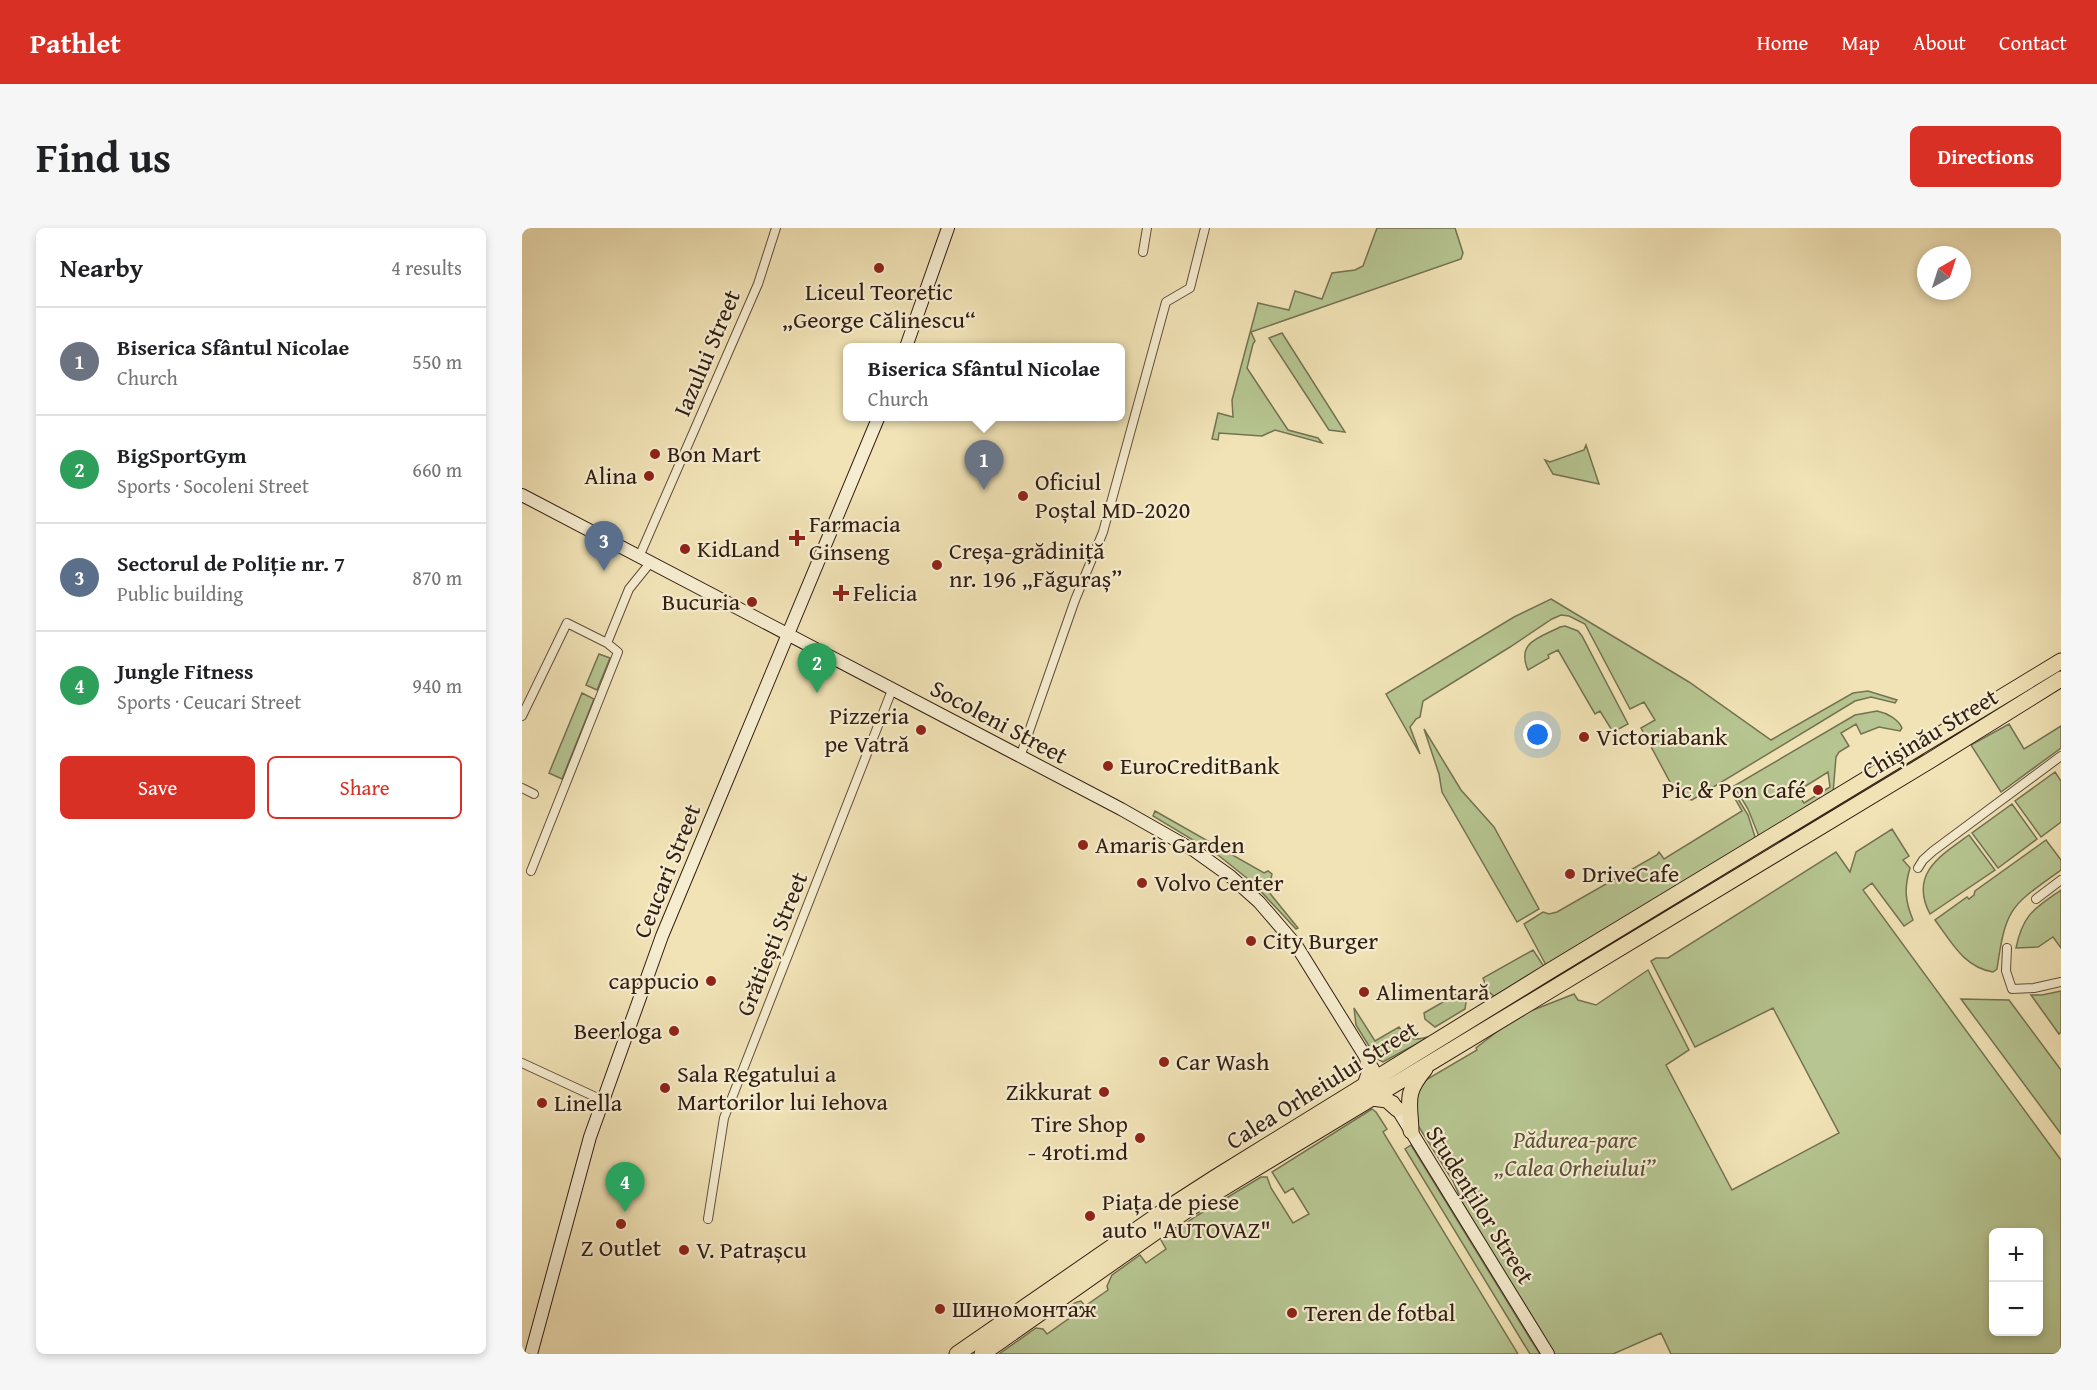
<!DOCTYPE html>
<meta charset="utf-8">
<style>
:root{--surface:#fff;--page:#f6f6f6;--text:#202124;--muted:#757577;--line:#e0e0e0;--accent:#d93025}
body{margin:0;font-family:"Gentium Book Plus",serif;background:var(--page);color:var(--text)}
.controls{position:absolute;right:18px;bottom:18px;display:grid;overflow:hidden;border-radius:9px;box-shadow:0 3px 9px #0003}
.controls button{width:54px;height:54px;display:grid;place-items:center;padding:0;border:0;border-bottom:2px solid var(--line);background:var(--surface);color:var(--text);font:30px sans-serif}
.compass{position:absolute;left:1395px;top:18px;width:54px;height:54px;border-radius:50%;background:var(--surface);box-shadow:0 3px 9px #0003;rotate:39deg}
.you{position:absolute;left:1016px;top:507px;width:21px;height:21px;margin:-15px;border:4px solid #fff;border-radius:50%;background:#1a73e8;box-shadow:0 0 0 9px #1a73e833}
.badge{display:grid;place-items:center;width:39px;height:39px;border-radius:50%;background:var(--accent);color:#fff;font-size:20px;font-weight:700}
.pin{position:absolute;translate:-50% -50px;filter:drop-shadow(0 2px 3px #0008)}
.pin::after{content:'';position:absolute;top:32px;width:21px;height:18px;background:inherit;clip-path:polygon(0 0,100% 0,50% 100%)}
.popup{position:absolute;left:321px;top:115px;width:282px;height:78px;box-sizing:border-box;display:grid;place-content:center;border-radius:9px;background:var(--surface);filter:drop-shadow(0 2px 4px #0005);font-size:20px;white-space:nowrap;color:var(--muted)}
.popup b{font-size:22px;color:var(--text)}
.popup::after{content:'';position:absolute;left:50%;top:100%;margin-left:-12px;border:12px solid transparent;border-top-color:var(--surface)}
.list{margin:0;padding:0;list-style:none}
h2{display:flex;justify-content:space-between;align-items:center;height:78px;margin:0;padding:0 24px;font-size:26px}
h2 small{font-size:20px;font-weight:400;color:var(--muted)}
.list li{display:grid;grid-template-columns:39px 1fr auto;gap:18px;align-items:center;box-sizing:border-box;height:108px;padding:0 24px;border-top:2px solid var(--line)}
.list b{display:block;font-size:22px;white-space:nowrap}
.list p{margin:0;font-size:20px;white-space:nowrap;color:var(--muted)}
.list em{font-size:20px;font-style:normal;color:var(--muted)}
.actions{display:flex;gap:12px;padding:18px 24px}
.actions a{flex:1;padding:14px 0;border:2px solid var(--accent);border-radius:9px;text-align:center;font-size:21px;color:var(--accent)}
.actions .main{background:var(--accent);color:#fff}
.map{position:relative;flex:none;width:1539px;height:1126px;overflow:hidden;border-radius:9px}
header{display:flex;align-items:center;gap:36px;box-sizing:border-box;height:84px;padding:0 30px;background:var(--accent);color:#fff}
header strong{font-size:28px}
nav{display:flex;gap:33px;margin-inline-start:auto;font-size:21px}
.intro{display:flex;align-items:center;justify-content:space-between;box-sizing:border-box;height:144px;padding:0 36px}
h1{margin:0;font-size:42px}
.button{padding:15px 27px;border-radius:9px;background:var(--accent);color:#fff;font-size:21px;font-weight:700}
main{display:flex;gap:36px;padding:0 36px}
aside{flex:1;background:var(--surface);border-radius:9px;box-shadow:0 3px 9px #0003}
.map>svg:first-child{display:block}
.green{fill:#b6c591;stroke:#747252;stroke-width:1.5;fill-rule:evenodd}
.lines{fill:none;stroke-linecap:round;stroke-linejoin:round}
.street-casing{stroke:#614f3c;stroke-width:10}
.secondary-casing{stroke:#311e14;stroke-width:14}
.highway-casing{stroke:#311e14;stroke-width:17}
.street{stroke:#f6edd0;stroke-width:8}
.secondary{stroke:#f6edd0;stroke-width:12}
.highway{stroke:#f1e3b6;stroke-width:15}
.poi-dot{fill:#8f2418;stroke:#f6edd0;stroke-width:2}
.labels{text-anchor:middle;stroke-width:4.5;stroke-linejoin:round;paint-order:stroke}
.poi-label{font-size:24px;fill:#311e14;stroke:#f6edd0;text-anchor:start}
.street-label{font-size:24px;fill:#311e14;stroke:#f6edd0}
.park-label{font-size:24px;font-style:italic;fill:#59503a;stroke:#f6edd0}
</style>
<header>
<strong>Pathlet</strong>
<nav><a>Home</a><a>Map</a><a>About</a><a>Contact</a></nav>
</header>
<div class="intro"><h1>Find us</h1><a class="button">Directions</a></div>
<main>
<aside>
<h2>Nearby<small>4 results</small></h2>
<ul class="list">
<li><span class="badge" style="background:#6b7280">1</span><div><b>Biserica Sfântul Nicolae</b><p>Church</p></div><em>550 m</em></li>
<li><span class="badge" style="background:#2e9e5b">2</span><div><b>BigSportGym</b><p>Sports · Socoleni Street</p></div><em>660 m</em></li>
<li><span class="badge" style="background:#5c6f8a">3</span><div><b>Sectorul de Poliție nr. 7</b><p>Public building</p></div><em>870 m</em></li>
<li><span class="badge" style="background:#2e9e5b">4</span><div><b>Jungle Fitness</b><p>Sports · Ceucari Street</p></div><em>940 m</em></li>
</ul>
<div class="actions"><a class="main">Save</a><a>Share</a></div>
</aside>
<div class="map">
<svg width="1539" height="1126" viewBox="0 0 1539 1126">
<rect width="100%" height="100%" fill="#f1e3b6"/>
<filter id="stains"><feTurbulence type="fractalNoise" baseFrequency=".00333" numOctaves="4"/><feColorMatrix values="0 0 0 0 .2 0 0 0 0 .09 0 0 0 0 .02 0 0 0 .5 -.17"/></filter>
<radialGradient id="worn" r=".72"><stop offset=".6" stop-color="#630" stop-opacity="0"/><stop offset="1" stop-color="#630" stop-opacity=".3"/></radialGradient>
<path class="green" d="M855,0H933L941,25L939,31L729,104L733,113L731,116L725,140L766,202L796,210L800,215L753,202L740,208L697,205L696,212L690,211L696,185L711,189L710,172L736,75L767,82L773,63L800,71L810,45L833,42L841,38Z
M760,105L823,204L807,202L747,110Z
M1064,217L1077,256L1031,246L1023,232L1028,234L1062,222Z
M1029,371L1167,454L1249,512L1331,465L1346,463L1375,472L1373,475L1349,469L1333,473L1170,572L1160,570L1157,565L1155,567L1119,500L1133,492L1122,474L1108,481L1063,396L1047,388L1039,387L1030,391L988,419L901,473L898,489L894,491L888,499L898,526L864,466L992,389Z
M1043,398L1056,403L1060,408L1106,496L1091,504L1078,483L1073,486L1036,422L1026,427L1027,430L1006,442C994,414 1017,410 1038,399Z
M77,426L88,430L75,462L64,457Z
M60,465L72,471L40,551L27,545Z
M1355,483C1365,485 1376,491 1380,500L1378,503L1357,499L1339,506L1334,496L1319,505L1327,518L1317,524L1314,529L1311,565L1238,611L1226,581L1212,558L1333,487ZM1306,544L1308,559L1282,575L1274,564Z
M1487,496L1502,521L1539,498V520L1479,564L1449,517Z
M902,501L939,562L972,599L1017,681L995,694L920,564L917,546Z
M1402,522L1401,527L1099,712V708Z
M1533,544L1539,553V594L1519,609L1493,573Z
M1210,561L1226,587L1234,612L1025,739L1002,696L1021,684L1027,686L1035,684L1135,627L1137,624L1142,631L1220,583L1208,562Z
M1490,576L1515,611L1476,640L1450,605Z
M633,583L742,645L746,643L750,646L746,663L776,700L774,701L731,655L696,627L631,588Z
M1370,601L1387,628L1381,632L1388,640C1382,660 1383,673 1391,692L1382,698L1350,655L1341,662L1539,932V1126H1149L1139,1105L1091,1126H1032L942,978L931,953L895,896L890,868L902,853L955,822L954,820L981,799L1006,784L1052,766L1056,772L1074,777L1126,742L1167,822L1144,837L1210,962L1317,905L1251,780L1173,819L1129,733L1134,730H1146L1314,624L1328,644L1334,624ZM1472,1004H1516V1104H1472Z
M1447,607L1473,642L1408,686C1387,646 1418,628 1447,607Z
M1524,612L1539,632V642C1489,678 1484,678 1475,741L1471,744C1442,739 1430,715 1413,692L1445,669L1447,671L1452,667L1453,663Z
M1539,662V720L1531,709L1516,719L1494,720C1501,686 1512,681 1539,662Z
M1011,722L1023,740L973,769L966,763L961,750Z
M1539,763V804L1537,806L1509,767H1520Z
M935,766L944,774L943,781L913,799L903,791L902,785Z
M1439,771L1487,772L1539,842V906Z
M832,780L853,813L877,799C887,813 893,813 909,808L861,834L855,831L834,797Z
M850,881L854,884L865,901L861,904L996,1126H477L514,1100L521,1101L525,1106L549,1089L546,1085C551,1078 548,1075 559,1073L563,1078L586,1062L585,1058L590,1047L618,1027L624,1035L644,1021L639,1012L676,987L739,949H745L749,960L771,995L787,986L771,960L763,965L750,944Z
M889,917L1007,1109L1018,1126H1008L883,921Z"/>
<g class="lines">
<g class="street-casing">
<path id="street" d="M621,24L625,0
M117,329L236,56L254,0
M85,415L107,361L128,335
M0,488L45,395L85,415L96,424L9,643
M498,529L553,372L581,304L644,74L668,60L683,0
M0,560L12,566
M1396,640L1401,632L1411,623L1539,528
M1514,671L1539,652
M1485,720L1484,743L1490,761L1512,760L1539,754
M0,835L80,872
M186,991L202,890L370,462"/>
</g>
<g class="secondary-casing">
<path id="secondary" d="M384,119L426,0
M0,267L599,581L673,623L708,648L737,674L774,717L851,841
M871,874L1026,1126
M9,1126L68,909L140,708L357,188"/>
</g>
<g class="highway-casing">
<path id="highway" d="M843,857L848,843L846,834
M850,870L865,872L875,881
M889,903C888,873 882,866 903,841
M435,1126L649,978L694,949L1026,744L1539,433
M460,1126L665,982L1409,532L1539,451"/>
</g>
<use href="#street" class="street"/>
<use href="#secondary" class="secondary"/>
<use href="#highway" class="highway"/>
</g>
<g class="poi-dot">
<circle cx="357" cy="40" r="6"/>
<circle cx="133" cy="226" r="6"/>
<circle cx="127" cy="248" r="6"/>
<circle cx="501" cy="268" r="6"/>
<path d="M272 301h6v6h6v6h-6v6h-6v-6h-6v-6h6z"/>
<circle cx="163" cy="321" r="6"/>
<circle cx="415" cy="337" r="6"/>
<path d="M316 356h6v6h6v6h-6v6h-6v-6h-6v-6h6z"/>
<circle cx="230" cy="374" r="6"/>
<circle cx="399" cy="502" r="6"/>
<circle cx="1062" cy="509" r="6"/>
<circle cx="586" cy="538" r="6"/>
<circle cx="1296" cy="562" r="6"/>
<circle cx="561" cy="617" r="6"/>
<circle cx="1048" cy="646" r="6"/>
<circle cx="620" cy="655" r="6"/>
<circle cx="729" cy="713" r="6"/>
<circle cx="189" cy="753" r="6"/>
<circle cx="842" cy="764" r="6"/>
<circle cx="152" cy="803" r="6"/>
<circle cx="642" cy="834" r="6"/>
<circle cx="143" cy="860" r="6"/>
<circle cx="582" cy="864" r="6"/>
<circle cx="20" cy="875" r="6"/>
<circle cx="618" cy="910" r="6"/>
<circle cx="568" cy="988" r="6"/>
<circle cx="99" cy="996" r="6"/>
<circle cx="162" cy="1022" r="6"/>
<circle cx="418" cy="1081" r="6"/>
<circle cx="770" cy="1085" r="6"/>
</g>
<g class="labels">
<g class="poi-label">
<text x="357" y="72" text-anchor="middle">Liceul Teoretic<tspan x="357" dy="28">„George Călinescu“</tspan></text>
<text x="145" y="234">Bon Mart</text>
<text x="115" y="256" text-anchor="end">Alina</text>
<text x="513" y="262">Oficiul<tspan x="513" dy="28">Poștal MD-2020</tspan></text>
<text x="287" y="304">Farmacia<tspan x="287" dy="28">Ginseng</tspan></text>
<text x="175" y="329">KidLand</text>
<text x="427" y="331">Creșa-grădiniță<tspan x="427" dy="28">nr. 196 „Făguraș”</tspan></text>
<text x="331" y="373">Felicia</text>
<text x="218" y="382" text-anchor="end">Bucuria</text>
<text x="387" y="496" text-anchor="end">Pizzeria<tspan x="387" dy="28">pe Vatră</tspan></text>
<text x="1074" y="517">Victoriabank</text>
<text x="598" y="546">EuroCreditBank</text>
<text x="1284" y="570" text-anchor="end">Pic &amp; Pon Café</text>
<text x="573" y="625">Amaris Garden</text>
<text x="1060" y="654">DriveCafe</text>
<text x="632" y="663">Volvo Center</text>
<text x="741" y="721">City Burger</text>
<text x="177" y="761" text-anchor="end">cappucio</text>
<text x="854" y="772">Alimentară</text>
<text x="140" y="811" text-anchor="end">Beerloga</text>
<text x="654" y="842">Car Wash</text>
<text x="155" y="854">Sala Regatului a<tspan x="155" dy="28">Martorilor lui Iehova</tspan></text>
<text x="570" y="872" text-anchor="end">Zikkurat</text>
<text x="32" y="883">Linella</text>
<text x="606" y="904" text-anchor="end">Tire Shop<tspan x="606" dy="28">- 4roti.md</tspan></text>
<text x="580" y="982">Piața de piese<tspan x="580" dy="28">auto "AUTOVAZ"</tspan></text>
<text x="99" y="1028" text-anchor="middle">Z Outlet</text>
<text x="174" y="1030">V. Patrașcu</text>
<text x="430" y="1089">Шиномонтаж</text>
<text x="782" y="1093">Teren de fotbal</text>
</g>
<g class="street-label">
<text transform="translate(185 125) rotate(-67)" y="8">Iazului Street</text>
<text transform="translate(477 494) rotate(28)" y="8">Socoleni Street</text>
<text transform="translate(1408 506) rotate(-31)" y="8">Chișinău Street</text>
<text transform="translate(145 643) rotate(-68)" y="8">Ceucari Street</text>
<text transform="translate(250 716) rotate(-68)" y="8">Grătiești Street</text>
<text transform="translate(800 857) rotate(-32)" y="8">Calea Orheiului Street</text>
<text transform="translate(958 977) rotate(58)" y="8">Studenților Street</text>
</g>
<g class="park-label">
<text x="1053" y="920">Pădurea-parc<tspan x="1053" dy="28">„Calea Orheiului”</tspan></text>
</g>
</g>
<rect width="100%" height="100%" filter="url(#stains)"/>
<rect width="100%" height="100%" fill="url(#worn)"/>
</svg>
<div class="controls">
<button>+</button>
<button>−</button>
</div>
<svg class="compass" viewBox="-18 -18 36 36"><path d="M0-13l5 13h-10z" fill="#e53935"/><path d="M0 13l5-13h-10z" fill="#757577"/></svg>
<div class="you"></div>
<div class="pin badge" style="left:462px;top:262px;background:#6b7280">1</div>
<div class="popup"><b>Biserica Sfântul Nicolae</b>Church</div>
<div class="pin badge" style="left:295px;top:465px;background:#2e9e5b">2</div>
<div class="pin badge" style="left:82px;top:343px;background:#5c6f8a">3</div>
<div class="pin badge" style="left:103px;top:984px;background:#2e9e5b">4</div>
</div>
</main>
